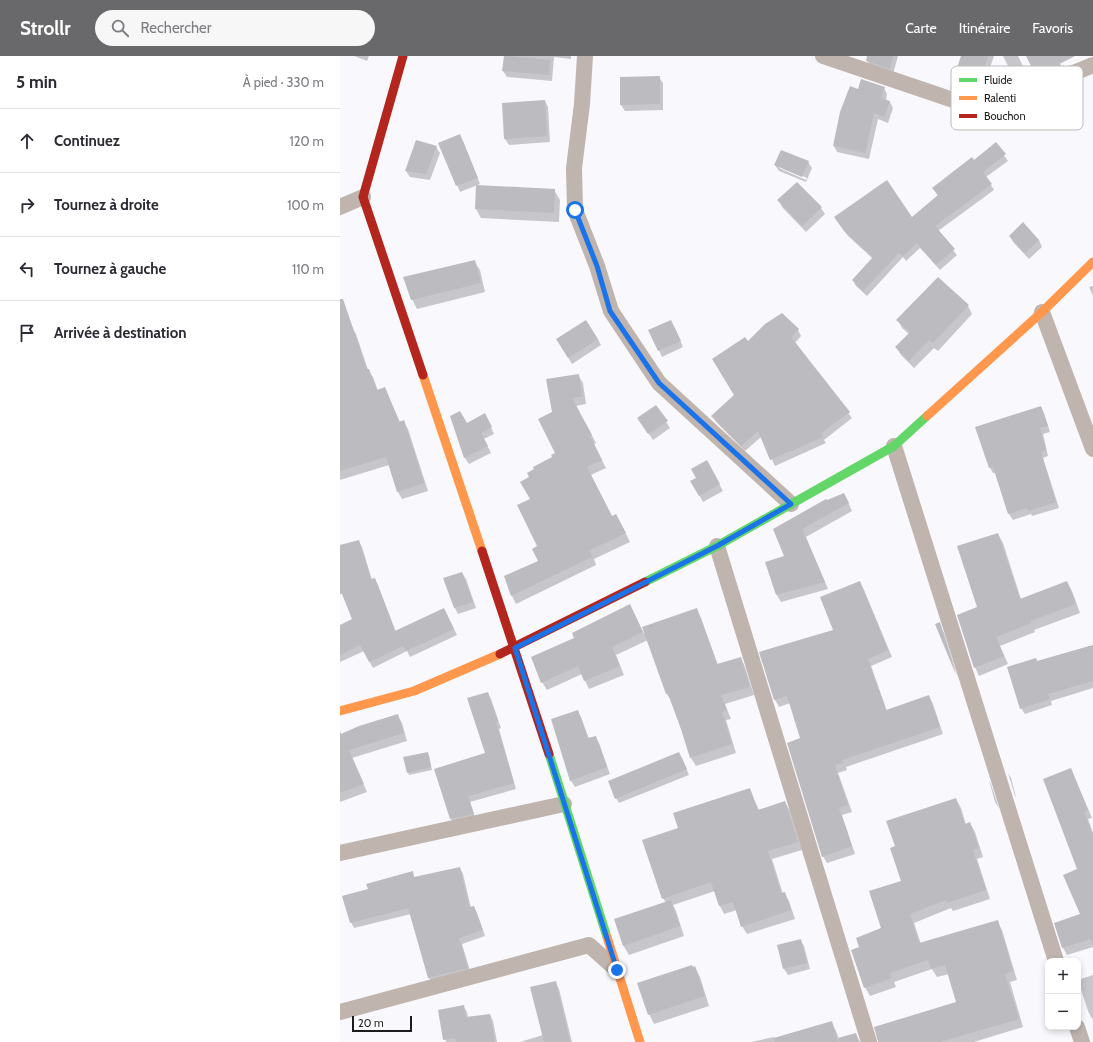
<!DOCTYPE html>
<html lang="fr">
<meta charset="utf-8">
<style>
:root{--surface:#fff;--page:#f7f7f7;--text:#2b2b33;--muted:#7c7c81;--line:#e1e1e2;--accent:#69696c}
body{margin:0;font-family:Cabin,sans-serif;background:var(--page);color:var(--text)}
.controls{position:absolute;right:12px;bottom:12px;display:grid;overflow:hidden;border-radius:8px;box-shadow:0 2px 6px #0003}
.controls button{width:36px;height:36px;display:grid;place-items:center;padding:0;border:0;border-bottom:1px solid var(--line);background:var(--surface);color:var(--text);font:20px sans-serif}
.scale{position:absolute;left:12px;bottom:10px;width:60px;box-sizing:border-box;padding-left:4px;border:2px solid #1c1c1e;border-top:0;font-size:11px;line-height:14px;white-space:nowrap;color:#1c1c1e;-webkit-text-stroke:3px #fff;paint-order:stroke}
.stop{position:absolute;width:12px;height:12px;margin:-9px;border:3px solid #1a73e8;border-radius:50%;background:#fff}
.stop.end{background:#1a73e8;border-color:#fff;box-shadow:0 1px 4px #0008}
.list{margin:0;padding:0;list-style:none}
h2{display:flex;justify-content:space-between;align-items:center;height:52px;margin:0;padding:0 16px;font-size:17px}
h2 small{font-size:13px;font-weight:400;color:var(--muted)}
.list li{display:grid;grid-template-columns:26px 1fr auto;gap:12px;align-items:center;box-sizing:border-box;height:64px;padding:0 16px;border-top:1px solid var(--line)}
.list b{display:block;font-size:15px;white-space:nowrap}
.list em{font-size:13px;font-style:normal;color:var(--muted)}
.icon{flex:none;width:22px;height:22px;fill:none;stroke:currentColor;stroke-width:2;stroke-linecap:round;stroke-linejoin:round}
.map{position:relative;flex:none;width:753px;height:986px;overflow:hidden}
header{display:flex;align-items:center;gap:24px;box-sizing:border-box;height:56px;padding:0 20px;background:var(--accent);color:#fff}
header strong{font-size:19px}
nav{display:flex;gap:22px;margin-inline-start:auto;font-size:14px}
.search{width:280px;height:36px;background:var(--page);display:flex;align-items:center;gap:10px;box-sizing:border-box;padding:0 14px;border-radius:22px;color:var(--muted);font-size:15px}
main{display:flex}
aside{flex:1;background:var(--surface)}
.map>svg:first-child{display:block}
.shadow{fill:#0003;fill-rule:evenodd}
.building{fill:#bcbbbf}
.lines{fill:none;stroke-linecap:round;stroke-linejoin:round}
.street{stroke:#bfb4ae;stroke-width:16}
.fast{stroke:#63d668;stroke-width:9}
.slow{stroke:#ff974d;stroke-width:9}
.jam{stroke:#b3261e;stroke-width:9}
.route{stroke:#1a73e8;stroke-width:5}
.key{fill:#fff;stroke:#bbbbbc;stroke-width:1}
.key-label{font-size:11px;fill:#1c1c1e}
</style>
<header>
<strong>Strollr</strong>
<div class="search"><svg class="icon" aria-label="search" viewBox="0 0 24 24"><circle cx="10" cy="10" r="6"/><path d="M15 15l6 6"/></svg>Rechercher</div>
<nav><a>Carte</a><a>Itinéraire</a><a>Favoris</a></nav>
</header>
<main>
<aside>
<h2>5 min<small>À pied · 330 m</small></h2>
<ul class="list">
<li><svg class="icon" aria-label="ahead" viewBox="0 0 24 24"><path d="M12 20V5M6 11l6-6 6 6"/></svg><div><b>Continuez</b></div><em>120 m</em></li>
<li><svg class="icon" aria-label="right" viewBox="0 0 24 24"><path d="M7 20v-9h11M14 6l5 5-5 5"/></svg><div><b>Tournez à droite</b></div><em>100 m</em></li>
<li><svg class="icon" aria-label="left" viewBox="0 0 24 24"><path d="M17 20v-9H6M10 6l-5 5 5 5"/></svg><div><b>Tournez à gauche</b></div><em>110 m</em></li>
<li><svg class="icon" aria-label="arrive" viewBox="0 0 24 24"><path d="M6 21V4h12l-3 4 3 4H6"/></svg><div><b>Arrivée à destination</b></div></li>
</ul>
</aside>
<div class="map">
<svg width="753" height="986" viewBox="0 0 753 986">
<rect width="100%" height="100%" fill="#f9f8fd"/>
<path class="shadow" d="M14,0H29L27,5Z
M165,0H231V3L214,1L212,25L167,21L163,15Z
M528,0H558L553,18L531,11L527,4Z
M622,0H654L639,44L615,39L611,33Z
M663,0H678L683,10L671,16Z
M687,0H716L723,13L700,25Z
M319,21L323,27V54L285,55L281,49Z
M544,32L547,38L546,45L550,46L553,52L548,67L538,63L529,103L497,96L494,90L519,34Z
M205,45L208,51L210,86L169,89L165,83Z
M123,85L140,128L120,136L100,87Z
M656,88L668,105L646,121L654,134L598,175L617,199L600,214L580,192L566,205L563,201L527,240L516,230L513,224L533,203L508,180L499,167L572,162L598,140L593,132L633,105Z
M96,91L100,97L90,124L70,121L66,115Z
M468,106L472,112L466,126L439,115L435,109ZM439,110L467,122L466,124L439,112Z
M457,127L481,152L485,158L466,176L442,151L439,144Z
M214,134L220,144L219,166L141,162L136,153Z
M670,180L699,184L702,191L689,203L673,186Z
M134,205L140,214L145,236L77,253L72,243Z
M753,230V240L749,231Z
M628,250L632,258L598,295L594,292L574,312L561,299L556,291L569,278L562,272L558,264Z
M12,271L16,278L28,314L33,321L38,335L45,332L60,366L63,365L68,373L88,435L62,443L58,436L49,409L0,424V275Z
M335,272L343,291L322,301L319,294Z
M458,274L461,280L455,287L512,362L484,384L486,387L435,410L421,381L405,395L376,366L373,360L395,340L408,286Z
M258,283L261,289L232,308L221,290Z
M238,319L243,327L246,348L236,350L256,387L254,388L266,412L251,419L272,461L281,468L290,486L254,503L256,509L176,548L172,540L165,521L199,505V491L191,444V422L217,397L213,356Z
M316,350L330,372L313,384L302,368Z
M701,351L704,357L710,376L703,378L708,400L703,402L719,452L692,460L691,458L673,464L669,458L656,417H653L650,412Z
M111,361L126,368L148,365L154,378L144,383L151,397L129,408L125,402Z
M367,406L383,435L363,446L352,426L357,422Z
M508,446L512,455L466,481L488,533L441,546L437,539L446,501L434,473Z
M658,478L663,487L681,543L727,526L732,535L740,557L694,574L695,576L660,590L668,608L639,620L635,611L638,552Z
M18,485L22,491L32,524L34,523L38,529L56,576L107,559L117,579L70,601L67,595L33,612L24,595L0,606V570L14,564L0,530V490Z
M122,517L126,523L136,552L118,558L115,552L105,523Z
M520,527L524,534L552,601L531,610L547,655L589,641L593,648L603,678L506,711L507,714L498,717L512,756L502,759L515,798L487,807L483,800L461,682L450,647L439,651L435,644L421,596L495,575Z
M290,549L304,578L356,553L361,562L378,609L401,602L405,611L414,639L385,648L391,663L386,664L396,697L356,710L351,702L332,646L327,638L308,584L276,599L284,619L249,633L242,618L207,634L202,626L235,582Z
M599,568L604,577L618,621L596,569Z
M753,589V632L711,645L712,649L685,658L681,652L697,606Z
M147,637L151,643L161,672L159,673L176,733L130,746L136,764L114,769L111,763L146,697Z
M237,655L241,661L249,683L255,681L259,687L270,718L235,731L231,725L212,664Z
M57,659L62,667L67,685L12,702L27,736L0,746V680Z
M89,699L92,714L69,719L68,716Z
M342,702L349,719L279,747L276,742Z
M731,713L752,762L748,763L753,777V891L727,899L723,892L715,868L741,859Z
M668,717L671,722L676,741L675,740Z
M649,724L651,728L659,752L655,746Z
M409,733L419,754L445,746L450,755L462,794L432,803L443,838L444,837L449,845L455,863L407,878L402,870L397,854L384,858L380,850L375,835L333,849L336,855L344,880L289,899L283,889L326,847L323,842L339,773Z
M616,743L621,752L626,769L630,767L635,776L643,801L637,803L650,843L613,855L611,852L574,867L581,888L657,865L662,874L677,924L670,926L683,971L634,986H539L617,946L609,918L597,921L592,913L554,926L556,931L530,940L525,931L521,892L542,873L562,826L556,791Z
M120,812L123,818L131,852L134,851L137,857L145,880L122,888L131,918L93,928L89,922L71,858L14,872L11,866L29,834L72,817L75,822Z
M460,884L464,890L470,913L448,919L444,913L438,890Z
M355,911L360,921L369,950L314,968L309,958Z
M753,919V962L752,963L748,955L738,924Z
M215,926L219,933L232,986H180L203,979Z
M123,950L127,956L128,962L150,959L153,965L157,986H106L99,955Z
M491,966L496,975L499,983L516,978L520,986H411L434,981L435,982Z"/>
<path class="building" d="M164,0L210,4L209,19L162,15Z
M527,0H553L550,13L526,5Z
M621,0H648L635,38L621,37L610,33Z
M686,0H735L696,20Z
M320,20V48L280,49V21Z
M521,23L545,31L541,42L550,45L544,61L534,57L525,97L493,90L500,56L510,30L518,33Z
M205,44L207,80L164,83L162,47Z
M120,78L138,122L116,130L98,87Z
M76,84L97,90L86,118L65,115Z
M656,86L666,98L643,116L652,128L595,170L615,193L596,209L577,187L563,200L559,197L523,235L512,224L533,201L504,175L494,161L547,124L572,161L598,139L592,132L632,101L634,104Z
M441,94L469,105L462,121L434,109Z
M457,126L482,151L462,170L437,144Z
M136,129L215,133L214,157L135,153Z
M683,166L699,184L685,197L669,180Z
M135,204L141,227L71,244L63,221Z
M598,221L629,249L593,287L589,284L569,305L555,291L570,276L556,264Z
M0,243H3L27,313H29L37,334L45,331L59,366L64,364L84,427L57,436L46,401L0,415Z
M442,257L459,273L451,281L510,356L481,377L483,381L430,404L418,375L401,390L371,360L394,339L372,303L405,281L408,285L425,268Z
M246,264L258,283L228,302L216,283Z
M331,264L341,285L318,295L308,274Z
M239,318L242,340L232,342L252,379L250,380L262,404L247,411L272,460L276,458L286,477L250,494L252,501L171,540L164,520L198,505L192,493L197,490L177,449L190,443L180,426L189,421L187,417L194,413L193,411L212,401L211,399L215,397L198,363L212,356L206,323Z
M316,349L328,365L308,378L297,362Z
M701,350L708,370L700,372L706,394L701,396L716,446L688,455L687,452L668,458L653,411L649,412L635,371Z
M120,355L127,367L145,357L152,371L141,377L148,390L124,402L110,360Z
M367,404L380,428L359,440L350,425L356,422L351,413Z
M504,437L509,447L462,473L485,526L436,539L425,506L444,500L433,473L486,443L487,444Z
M658,477L680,543L727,525L736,548L690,565L691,567L656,581L664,600L634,612L617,559L637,551L617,490Z
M19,484L31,523L35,522L55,575L104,552L114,573L66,595L63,590L29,606L20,589L0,599V569L12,563L2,538H0V489Z
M122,516L133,546L114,552L103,522Z
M520,525L548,594L528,603L546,654L589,639L600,671L502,704L503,707L495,709L508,749L499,752L512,790L482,801L447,687L460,682L447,640L434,644L419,596L493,574L480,541Z
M290,548L303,576L272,591L280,610L244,625L238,610L201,627L191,601L234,582L232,577Z
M357,552L377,608L401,601L410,631L381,639L387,654L382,656L392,688L350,702L341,673L328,638H326L302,571Z
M600,566L616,619L595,568Z
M753,589V625L708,638L710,643L680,653L667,611L696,602L697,605Z
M148,636L158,666H156L174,727L128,740L134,758L110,763L94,713L145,697L127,642Z
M238,654L248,682L256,680L267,711L230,725L211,663Z
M58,658L64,677L9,694L24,728L0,737V675L1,678L19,670Z
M88,696L91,711L67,717L63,701Z
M339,696L347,713L275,743L268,725Z
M731,712L748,754L744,756L753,778V889L750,883L722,892L714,867L740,858L723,819L737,813L703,723Z
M410,732L418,754L445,745L458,786L428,795L441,837L445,836L451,854L401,871L393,846L379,850L371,826L322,843L302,784L338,772L333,757Z
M616,742L625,768L630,766L639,792L633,794L646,834L607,847L606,844L570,858L579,887L658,864L673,915L665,918L679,963L600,986H538L534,971L616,946L605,909L591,913L588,904L550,917L552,922L524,932L511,894L519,891L516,882L541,872L529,835L561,825L550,792L555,790L546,765Z
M120,811L129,851L134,850L143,874L119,882L128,912L88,922L68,852L10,867L2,840L28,833L26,828L73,815L74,821Z
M331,844L340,870L283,890L274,863Z
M461,883L467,907L443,913L437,889Z
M352,909L353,911L355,910L365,940L308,959L297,927Z
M216,925L230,986H204L190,931Z
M124,949L126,961L150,958L155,986H116L115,982L103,984L98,954Z
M492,965L498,986H435L434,982Z
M516,977L519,986H499L498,982Z"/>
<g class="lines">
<path class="street" d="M245,0L242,48L234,112L235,154L257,210L271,255L319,327L451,448
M483,0L619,46L647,48L675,41L753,9
M0,151L23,141
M702,256L753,393
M554,390L716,905
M377,490L529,986
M0,797L224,748
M0,956L249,889L277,914
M737,971L742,986"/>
<path class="fast" d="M305,526L377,490L554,390L587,360
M209,698L267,881"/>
<path class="slow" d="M83,319L142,495
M587,360L702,256L753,206
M0,655L74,635L160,598
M267,881L300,986"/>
<path class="jam" d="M63,0L23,141L83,319
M142,495L209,698
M160,598L305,526"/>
</g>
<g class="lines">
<path class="route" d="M235,154L257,210L270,255L319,327L451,448L377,490L175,592L277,914"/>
</g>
<rect x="611" y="10" width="132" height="64" rx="6" class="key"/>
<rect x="619" y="22" width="18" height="4" fill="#63d668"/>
<rect x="619" y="40" width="18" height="4" fill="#ff974d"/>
<rect x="619" y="58" width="18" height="4" fill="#b3261e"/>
<g class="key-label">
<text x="644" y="28">Fluide</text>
<text x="644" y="46">Ralenti</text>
<text x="644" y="64">Bouchon</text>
</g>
</svg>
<div class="controls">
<button>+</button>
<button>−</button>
</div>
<div class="scale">20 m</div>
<div class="stop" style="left:235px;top:154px"></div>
<div class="stop end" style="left:277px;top:914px"></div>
</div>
</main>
